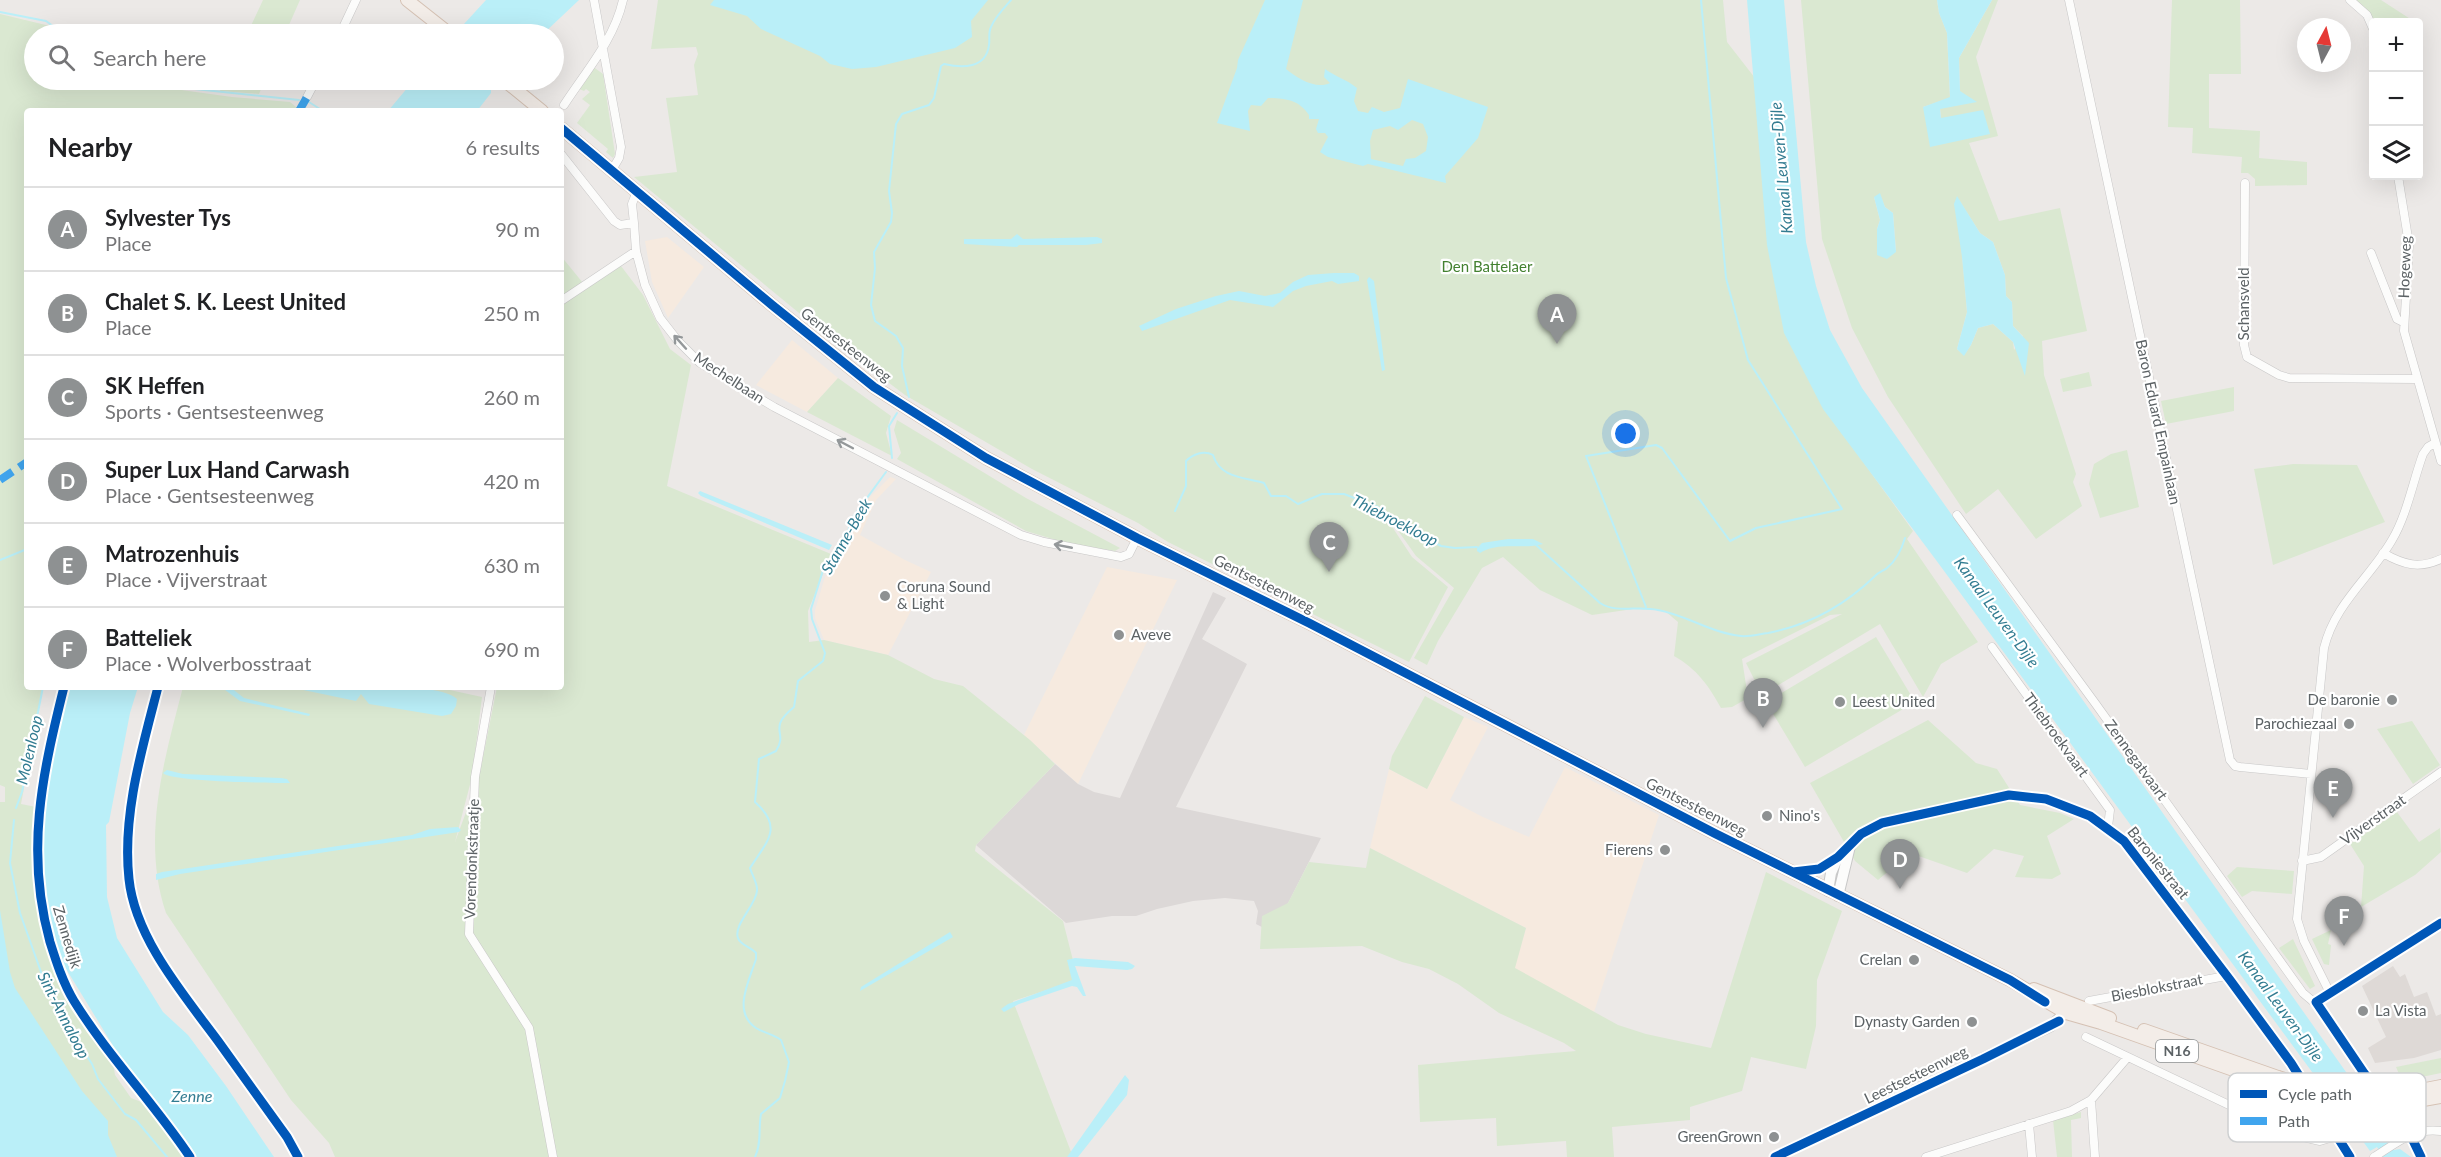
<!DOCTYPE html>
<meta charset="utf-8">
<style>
:root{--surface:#fff;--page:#f6f6f6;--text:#202124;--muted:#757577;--line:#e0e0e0;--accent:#8e9192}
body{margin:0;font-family:Lato,sans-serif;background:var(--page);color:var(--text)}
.controls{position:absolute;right:18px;top:18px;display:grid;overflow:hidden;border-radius:6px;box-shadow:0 6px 24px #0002}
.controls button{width:54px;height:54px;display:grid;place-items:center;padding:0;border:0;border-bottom:2px solid var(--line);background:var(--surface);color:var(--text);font:30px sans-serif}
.compass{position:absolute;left:2297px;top:18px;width:54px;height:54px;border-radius:50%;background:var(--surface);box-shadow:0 6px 24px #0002;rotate:7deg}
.you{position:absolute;left:1626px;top:434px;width:21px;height:21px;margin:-15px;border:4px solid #fff;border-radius:50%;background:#1a73e8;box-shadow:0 0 0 9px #1a73e833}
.badge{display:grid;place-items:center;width:39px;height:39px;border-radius:50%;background:var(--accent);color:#fff;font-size:20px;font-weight:700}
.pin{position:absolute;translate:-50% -50px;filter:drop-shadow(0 2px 3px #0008)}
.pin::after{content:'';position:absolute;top:32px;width:21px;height:18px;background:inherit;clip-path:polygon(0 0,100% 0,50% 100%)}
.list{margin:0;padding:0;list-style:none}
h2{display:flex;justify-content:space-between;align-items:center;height:78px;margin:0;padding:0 24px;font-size:26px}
h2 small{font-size:20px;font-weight:400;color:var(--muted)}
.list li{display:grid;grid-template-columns:39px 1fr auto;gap:18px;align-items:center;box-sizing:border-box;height:84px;padding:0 24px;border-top:2px solid var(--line)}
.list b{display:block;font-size:22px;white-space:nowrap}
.list p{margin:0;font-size:20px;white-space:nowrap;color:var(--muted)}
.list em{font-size:20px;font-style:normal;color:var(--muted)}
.icon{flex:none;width:33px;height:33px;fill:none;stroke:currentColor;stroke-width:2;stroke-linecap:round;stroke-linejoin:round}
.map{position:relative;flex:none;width:2441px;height:1157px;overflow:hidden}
.search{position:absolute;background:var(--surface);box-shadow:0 6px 24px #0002;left:24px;top:24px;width:540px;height:66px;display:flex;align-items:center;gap:15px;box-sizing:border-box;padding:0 21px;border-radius:33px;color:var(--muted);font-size:22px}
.panel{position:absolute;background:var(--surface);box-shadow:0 6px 24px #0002;left:24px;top:108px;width:540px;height:582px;border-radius:6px}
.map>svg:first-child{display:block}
.commercial{fill:#f6eadf}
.industrial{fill:#dcd8d7}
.education{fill:#ded9d6}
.green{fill:#dae8d1;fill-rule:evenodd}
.water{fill:#baeff8;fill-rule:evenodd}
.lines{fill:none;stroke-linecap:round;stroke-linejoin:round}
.stream{stroke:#baeff8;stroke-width:2}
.street-casing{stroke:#c8c7c7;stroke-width:9}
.secondary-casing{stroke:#c8c8c8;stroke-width:12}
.primary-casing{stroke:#d5c1b3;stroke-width:14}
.street{stroke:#fcfcfb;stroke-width:8}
.secondary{stroke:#fcfcfb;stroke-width:10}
.primary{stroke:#f3ede8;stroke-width:12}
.primary-bridge-casing{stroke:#d5c1b3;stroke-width:14;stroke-linecap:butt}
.primary-bridge{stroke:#f3ede8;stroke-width:12}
.quiet{stroke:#40a5ee;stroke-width:8;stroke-dasharray:15 8;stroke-linecap:butt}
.cycleway-casing{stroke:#fff;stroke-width:13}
.cycleway{stroke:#0057b8;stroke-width:9}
.oneway{stroke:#94989a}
.poi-dot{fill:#8e9192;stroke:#fff;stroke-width:2}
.labels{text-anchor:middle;stroke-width:4.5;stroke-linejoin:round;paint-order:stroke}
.shield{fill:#fff;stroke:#8d9193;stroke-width:1.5}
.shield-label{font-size:14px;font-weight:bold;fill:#5c6265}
.park-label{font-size:15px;fill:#438130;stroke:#fff}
.street-label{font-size:15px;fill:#5c6265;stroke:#fff}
.poi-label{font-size:15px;fill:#5c6265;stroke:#fff;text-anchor:end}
.water-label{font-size:16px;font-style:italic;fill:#327c91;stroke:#fff}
.key{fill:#fff;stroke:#ced0d1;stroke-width:1.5}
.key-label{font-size:16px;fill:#5c6265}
</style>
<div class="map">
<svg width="2441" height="1157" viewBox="0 0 2441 1157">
<rect width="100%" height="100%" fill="#ece9e7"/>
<path class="commercial" d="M667,237L704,267L668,318L652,282L645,241Z
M792,340L838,378L807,412L756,385Z
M890,477L896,479L876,500L860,535L905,560L931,572L888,655L824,640L815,618V610L825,577L848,545L867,500Z
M1107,567L1177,580L1078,784L1024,735Z
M1464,717L1488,727L1450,800L1483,817L1529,837L1565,767L1659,815L1594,1012L1514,968L1526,928L1370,848L1389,769L1427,789Z"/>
<path class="industrial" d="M1213,592L1226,598L1202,639L1247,664L1176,807L1321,838L1275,929L1262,927L1256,924L1258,911L1254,901L1225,898L1193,901L1157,909L1136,916H1112L1066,923L976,845L1055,764L1078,784L1094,792L1120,798Z"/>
<path class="education" d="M2393,966L2400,977L2405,974L2414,997L2427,992L2436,1016L2441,1014V1050L2414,1058L2375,1063L2368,1048L2386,1037L2362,986Z"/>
<path class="green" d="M263,0H300L285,34H247Z
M658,0H1723L1727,42L1755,78L1825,409L1913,531L1907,539L1978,642L1941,664L1923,697L1880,624L1762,695L1746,663L1842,614L1830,615L1742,659L1748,698L1732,707L1721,708C1709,686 1697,669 1674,656L1678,622L1665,611L1659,610L1633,609L1592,615L1540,590L1503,557L1482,568L1438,641L1427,665L1414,658L1454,588L1416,556L1392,522L1387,519L1412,557L1448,587L1409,662L1168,542L1138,523L1032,469L905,395L827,336L634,177L677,172L666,98L698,95L694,65L698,54L696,47L651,49Z
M1801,0H1937L1939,13L1947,33L1950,98L1923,107L1941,118L1940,108L1960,91L1959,58L1992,0H1998L1976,57L1998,136L1969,143L1999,221L2060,208L2087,331L2042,341L2044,375L2076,474L2073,482L2082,506L2036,539L1998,489L1966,514L1888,397L1852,328L1822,239ZM1874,197L1882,200L1885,207L1893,213L1896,251L1877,229L1880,220ZM1957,197L1980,233L1993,242L2005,275L2006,296L2012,302L2013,326L2023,336L2014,350L2013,342L1993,324L1978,328L1971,345L1964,355L1957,349L1967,312Z
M2172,0H2240L2241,74H2209V128L2260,131L2259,158L2307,162V185L2255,186V179L2248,173H2241L2242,157L2192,153L2193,128L2168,127Z
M2355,0H2381L2415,22H2374Z
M0,14L50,26L61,34H34V80H109L232,97L290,102L301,111H27V687H43L21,804L36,807L32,859L37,906L61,983L73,1006L113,1063L115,1075L131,1098L144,1103L185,1157H0V802H5V787L0,785Z
M592,66L603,74L615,154L613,158L606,152L608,149L577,123L590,105L582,99L590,92L586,89L584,91L577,88Z
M225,80H265L259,94L220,91Z
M561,256L583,283L621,266L643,295L670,349L691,365L667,486L831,554L808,611L809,642L824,640L888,655L934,679L963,686L1030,740L1055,764L976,845L975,851L1063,921L1078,980L1013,1001L1073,1157H335L329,1143L291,1100L166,913C141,839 164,760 183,687H436L482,697L472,777L455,842L479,777L497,687H561Z
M2089,372L2092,386L2063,392L2060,379Z
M838,378L891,416L886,433L892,456L807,412Z
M2234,387V411L2166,424L2161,401Z
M897,420L1026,498L1120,548L1115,551L1066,543L1026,531L897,459L901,453L894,430Z
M2127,450L2139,507L2100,518L2089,484L2094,464L2111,454Z
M2293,464L2357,465L2385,522L2273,565L2254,469Z
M1876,637L1915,702L1805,767L1766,702Z
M1425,696L1464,717L1427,789L1389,769L1392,756Z
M1928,720L1976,763L1997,769L2020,805L2060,813L2074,819L2047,836L2061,874L2052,879L2015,877L2024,856L1994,849L1967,873L1910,853L1878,880L1855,861L1810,783Z
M2412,721L2440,765L2413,784L2377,729Z
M2397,812L2419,842L2440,828L2441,852L2415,875L2361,907L2364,866L2350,844Z
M1370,848L1526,928L1515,968L1618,1025L1646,1034L1711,1048L1766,872L1842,911L1817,980L1816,1026L1806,1069L1751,1057L1742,1091L1690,1107V1120L1612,1127L1614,1157H1567L1566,1141L1497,1146L1496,1118L1420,1122L1418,1065L1576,1051L1564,1043L1499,1013L1458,984L1429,969L1402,962L1362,946L1260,949L1262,916L1288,903L1309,862L1366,868Z
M2237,867L2294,871L2292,894L2252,891L2242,897L2227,876Z
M2331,930L2328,944L2331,945L2329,965L2324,964L2312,939Z
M2293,939L2315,986L2310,989L2279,948Z
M2441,1058V1073L2402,1081L2396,1067Z
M2081,1112V1118L2071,1120L2072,1157H2057L2053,1120Z"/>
<path class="water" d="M486,0H579L543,34H461L464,24Z
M714,0H988L971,21L972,37L955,48L876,67L852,69L830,64L820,56L761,29L747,16L710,5Z
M1265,0H1303L1286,69C1297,78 1316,90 1330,83L1324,77L1325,69C1336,77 1346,79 1357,88L1354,101L1358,111L1368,113L1372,107L1384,112L1400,108L1408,79L1488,107L1478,138L1445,176L1446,183L1368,164L1363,166L1328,157L1320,152L1328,137L1325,133H1318L1316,129L1319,119H1309V115C1298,99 1286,99 1268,98L1261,106L1251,105L1248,111L1250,131L1217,123L1237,68L1238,60ZM1412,120L1423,124L1428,137L1426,151L1415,158L1406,159L1403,166L1371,159L1370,141L1373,130L1390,126L1398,130Z
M1747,0H1784L1806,242L1816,286L1830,330L1862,388L2375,1113L2393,1135L2388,1139V1143L2394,1150L2400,1149L2411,1157H2383L2377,1147L2370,1151L1936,560L1823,409L1784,333L1767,245Z
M1937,0H1992L1959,58L1960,91L1977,102L1940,109L1941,118L1983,110L1990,134L1930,147L1923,107L1950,97L1947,33L1939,13Z
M414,80H496L491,85V93L477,111H388Z
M1880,193L1885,207L1893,213L1896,252L1887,259L1877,255V229L1880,220L1874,197Z
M1957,196L1980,233L1993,242L2005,275L2006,296L2012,302L2013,326L2029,343L2025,376L2013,342L1993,324L1978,328L1971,345L1964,356L1957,349L1967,312L1962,257L1954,204Z
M1017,234L1023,239L1097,237L1102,239V243L1086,245H1019L1017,247L964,244V239H1011Z
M1334,273H1354L1359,276V281L1338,284L1332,281L1306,286L1293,291L1273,307L1230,300L1142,331L1139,326L1176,309L1216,296L1239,291L1265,296L1280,293L1293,282L1308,275Z
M1369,277L1374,281L1385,370L1382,371L1367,280Z
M700,491L832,545L829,550L701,496L698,493Z
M1508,539H1533L1543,544C1523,550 1498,541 1480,553L1477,551V548L1482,543Z
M69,687H138L130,713L109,822L106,825L107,897L117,938L163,1012L188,1035L226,1086L274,1157H194L120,1057L60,959L55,943L45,897L40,857L45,796Z
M221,687H230L244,698L310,714L309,716L240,701Z
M289,687C320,687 438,680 457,699L456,706L451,714L442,716L369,704L361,694L356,701Z
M167,770L183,774L281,778L287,779L290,783C271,783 172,782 163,773Z
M458,827L461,830L459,832L180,874L156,880V874L162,872L412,835L430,829Z
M0,910L10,972L15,988L82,1091L108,1121V1135L117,1157H0Z
M950,932L953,937L860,991L861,987Z
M1075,958L1128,962L1135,966L1132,969L1127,970L1075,966L1086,996H1083L1077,987L1072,986L1019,1004L1004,1012L1001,1009L1008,1004L1072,980L1067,960Z
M1125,1075L1129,1080L1127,1095L1078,1157H1067Z"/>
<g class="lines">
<path class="stream" d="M0,12L46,21L64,34
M110,80L299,100
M309,102L323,111
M909,397L902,366L903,348L896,336L875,321L871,305L875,268L874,252L891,222L892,213L889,191L896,124L902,114L929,105L934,98L941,66L944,64C962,68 986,69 989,45C990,39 988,33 991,27C995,17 1004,8 1011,0
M892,458L889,426L897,413
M1175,511L1186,486V461C1193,454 1204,450 1213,455C1220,478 1243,477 1264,483L1271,496H1286L1298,504L1322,494H1344L1378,507L1394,520L1441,546L1455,548L1477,547
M1536,545L1600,603C1617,614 1638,605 1658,610C1686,615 1711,633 1741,636C1750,637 1759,634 1768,633C1810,625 1845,605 1875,576C1879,572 1883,571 1887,568C1896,561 1902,548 1905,538
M0,560L27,549
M1646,607L1586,456L1656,445L1662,448L1730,541L1756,528L1842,509L1748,360L1726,278L1701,0
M16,808L22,792L43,687
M14,820L10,863L20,913L46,986L57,1009L92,1064L98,1079L125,1114L136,1120L167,1157
M755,1157C762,1142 758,1130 761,1114L780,1098L785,1081L789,1062L781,1040C773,1034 764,1033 756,1028C732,1012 749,981 756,959V953C751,947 740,945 738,938C733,925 756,905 757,891C758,884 752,875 750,868C767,841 784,828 755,802L759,759L776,751C789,731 766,730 794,707L798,681L823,661L825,653L812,619L811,609L824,567L843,545L853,517L886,472"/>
<g class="street-casing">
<path id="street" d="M594,0L621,147L619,158L612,170
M2069,0L2230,760L2235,766L2240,767L2311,774
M2350,0L2367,15L2374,31
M340,34L356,0
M307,97L316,80
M564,105C586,71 614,40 623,0
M561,154L614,221L620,225L634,223
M2398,176L2409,244L2404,331L2441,461
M2245,183L2244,345L2247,357L2279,375L2289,378L2417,379
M637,191L632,204L634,223L636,251L645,285L660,318L678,341L700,363L774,407L1021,535L1044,542L1121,557L1129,554L1137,538
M2371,253L2397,319L2403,322
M561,301L636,251
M1957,515L2095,703L2303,993L2322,1009L2364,1073L2410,1134L2421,1157
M2383,553C2404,565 2419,569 2441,559
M1992,647L2110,810L2108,827
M491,687L475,777L469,934L529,1028L553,1157
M2302,861L2321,857L2441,772
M2330,993L2304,941L2297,919L2324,648C2335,603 2370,578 2392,540C2407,515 2413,481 2423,454L2428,447L2435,443
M2089,1001L2226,976
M2316,1002L2441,923
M2086,1037L2290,1134L2320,1141L2337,1136
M2091,1100L2095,1157
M2029,1124L2032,1157
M1926,1157L2071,1111L2091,1100L2127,1058
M2374,1157C2397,1143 2414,1127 2441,1131"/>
</g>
<g class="secondary-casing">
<path id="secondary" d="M1792,872L1819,869L1838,857
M1828,891L1831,873L1838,857L1861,834L1882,823L2009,795L2046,799L2090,816L2124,841L2230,980L2291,1063L2350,1157
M1838,896L1850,846
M1775,1157L2051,1026L2071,1007"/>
</g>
<g class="primary-casing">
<path id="primary" d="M407,0L450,34
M504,80L542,111
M561,128L772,305L874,387L986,458L1137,538L1309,623L1716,834L2010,980L2066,1013L2101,1023L2287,1089
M2034,989L2110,1018
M2144,1030L2278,1077
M2405,1093L2441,1086
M2412,1102L2441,1097"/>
</g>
<use href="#street" class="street"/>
<use href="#secondary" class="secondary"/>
<use href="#primary" class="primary"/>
<g class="primary-bridge-casing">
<path id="primary-bridge" d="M2278,1077C2320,1090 2362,1100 2405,1093
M2287,1089C2329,1101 2369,1108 2412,1102"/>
</g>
<use href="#primary-bridge" class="primary-bridge"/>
<path class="quiet" d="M299,111L307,97
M0,480L27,462"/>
<g class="cycleway-casing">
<path id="cycleway" d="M561,128L772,305L874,387L986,458L1137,538L1309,623L1716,834L2010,980L2045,1002
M64,687C42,775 25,852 50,942C56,961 63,983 74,1001C108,1056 154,1103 190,1157
M158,687C142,749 122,815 129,879C135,938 184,995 218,1041C241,1073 264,1105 287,1137L298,1157
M1793,872L1819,869L1838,857L1861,834L1882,823L2009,795L2046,799L2090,816L2124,841L2230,980L2291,1063L2350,1157
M1775,1157L1983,1059L2059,1021
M2421,1157L2410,1134L2364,1073L2316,1002L2441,923"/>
</g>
<use href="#cycleway" class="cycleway"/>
</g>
<defs><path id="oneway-shaft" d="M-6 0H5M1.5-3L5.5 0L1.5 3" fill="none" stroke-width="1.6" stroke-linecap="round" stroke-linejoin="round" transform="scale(1.5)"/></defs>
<g class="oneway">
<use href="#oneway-shaft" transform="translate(680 342) rotate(-132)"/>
<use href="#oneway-shaft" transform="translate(845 444) rotate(-152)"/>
<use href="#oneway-shaft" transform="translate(1063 546) rotate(-169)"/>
</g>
<g class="poi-dot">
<circle cx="885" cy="596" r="6"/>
<circle cx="1119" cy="635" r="6"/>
<circle cx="2392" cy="700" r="6"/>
<circle cx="1840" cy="702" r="6"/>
<circle cx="2349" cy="724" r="6"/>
<circle cx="1767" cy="816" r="6"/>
<circle cx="1665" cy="850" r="6"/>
<circle cx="1914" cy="960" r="6"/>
<circle cx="2363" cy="1011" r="6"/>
<circle cx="1972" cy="1022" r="6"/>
<circle cx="1774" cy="1137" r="6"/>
</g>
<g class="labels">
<rect class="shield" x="2156" y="1040" width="42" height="22" rx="4.5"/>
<g class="shield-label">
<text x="2177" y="1056">N16</text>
</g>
<g class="park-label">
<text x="1487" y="272">Den Battelaer</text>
</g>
<g class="street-label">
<text transform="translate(2405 267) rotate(-88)" y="5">Hogeweg</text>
<text transform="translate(2244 304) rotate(-90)" y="5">Schansveld</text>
<text transform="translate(846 345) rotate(38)" y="5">Gentsesteenweg</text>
<text transform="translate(729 378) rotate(33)" y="5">Mechelbaan</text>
<text transform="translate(2158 422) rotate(78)" y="5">Baron Eduard Empainlaan</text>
<text transform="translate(1264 584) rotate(27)" y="5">Gentsesteenweg</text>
<text transform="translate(2056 735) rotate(54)" y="5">Thiebroekvaart</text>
<text transform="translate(2136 760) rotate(54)" y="5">Zennegatvaart</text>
<text transform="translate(1696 807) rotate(27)" y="5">Gentsesteenweg</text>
<text transform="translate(2373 820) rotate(-35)" y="5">Vijverstraat</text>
<text transform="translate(472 859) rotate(-88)" y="5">Vorendonkstraatje</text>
<text transform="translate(2158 863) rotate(51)" y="5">Baroniestraat</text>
<text transform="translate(67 937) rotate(73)" y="5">Zennedijk</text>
<text transform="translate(2157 988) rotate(-11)" y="5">Biesblokstraat</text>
<text transform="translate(1916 1075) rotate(-26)" y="5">Leestsesteenweg</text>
</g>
<g class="poi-label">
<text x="897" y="592" text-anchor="start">Coruna Sound<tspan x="897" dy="17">&amp; Light</tspan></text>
<text x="1131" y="640" text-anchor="start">Aveve</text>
<text x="2380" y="705">De baronie</text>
<text x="1852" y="707" text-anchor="start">Leest United</text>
<text x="2337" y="729">Parochiezaal</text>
<text x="1779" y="821" text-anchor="start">Nino's</text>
<text x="1653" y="855">Fierens</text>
<text x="1902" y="965">Crelan</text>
<text x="2375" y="1016" text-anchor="start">La Vista</text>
<text x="1960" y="1027">Dynasty Garden</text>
<text x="1762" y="1142">GreenGrown</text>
</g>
<g class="water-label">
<text transform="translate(1781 168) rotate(-95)" y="6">Kanaal Leuven-Dijle</text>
<text transform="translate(1395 520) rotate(27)" y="6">Thiebroekloop</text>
<text transform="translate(846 536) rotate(-60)" y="6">Stanne-Beek</text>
<text transform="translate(1997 612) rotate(54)" y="6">Kanaal Leuven-Dijle</text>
<text transform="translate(29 750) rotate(-77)" y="6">Molenloop</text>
<text transform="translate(2281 1006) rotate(54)" y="6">Kanaal Leuven-Dijle</text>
<text transform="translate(64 1015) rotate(63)" y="6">Sint-Annaloop</text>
<text x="192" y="1102">Zenne</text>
</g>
</g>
<rect x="2228" y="1073" width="198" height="69" rx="9" class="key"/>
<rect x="2240" y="1090" width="27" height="8" fill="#0057b8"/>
<rect x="2240" y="1117" width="27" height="8" fill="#40a5ee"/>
<g class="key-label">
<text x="2278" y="1100">Cycle path</text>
<text x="2278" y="1127">Path</text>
</g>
</svg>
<div class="controls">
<button>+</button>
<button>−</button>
<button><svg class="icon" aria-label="layers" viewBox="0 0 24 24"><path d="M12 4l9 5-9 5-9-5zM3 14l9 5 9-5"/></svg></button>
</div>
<svg class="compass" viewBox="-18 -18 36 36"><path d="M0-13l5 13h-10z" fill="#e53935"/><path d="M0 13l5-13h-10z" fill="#757577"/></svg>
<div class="you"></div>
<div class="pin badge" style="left:1557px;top:344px">A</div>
<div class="pin badge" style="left:1763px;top:728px">B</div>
<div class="pin badge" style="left:1329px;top:572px">C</div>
<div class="pin badge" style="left:1900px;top:889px">D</div>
<div class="pin badge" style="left:2333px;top:818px">E</div>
<div class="pin badge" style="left:2344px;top:946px">F</div>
<div class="search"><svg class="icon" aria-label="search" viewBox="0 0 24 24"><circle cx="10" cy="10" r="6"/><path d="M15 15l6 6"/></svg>Search here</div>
<section class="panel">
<h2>Nearby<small>6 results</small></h2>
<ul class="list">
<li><span class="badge">A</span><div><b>Sylvester Tys</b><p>Place</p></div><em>90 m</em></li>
<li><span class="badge">B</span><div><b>Chalet S. K. Leest United</b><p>Place</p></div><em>250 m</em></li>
<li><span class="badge">C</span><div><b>SK Heffen</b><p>Sports · Gentsesteenweg</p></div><em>260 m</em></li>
<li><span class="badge">D</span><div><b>Super Lux Hand Carwash</b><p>Place · Gentsesteenweg</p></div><em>420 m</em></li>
<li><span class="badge">E</span><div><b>Matrozenhuis</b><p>Place · Vijverstraat</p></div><em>630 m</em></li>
<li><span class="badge">F</span><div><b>Batteliek</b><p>Place · Wolverbosstraat</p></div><em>690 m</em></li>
</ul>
</section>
</div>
